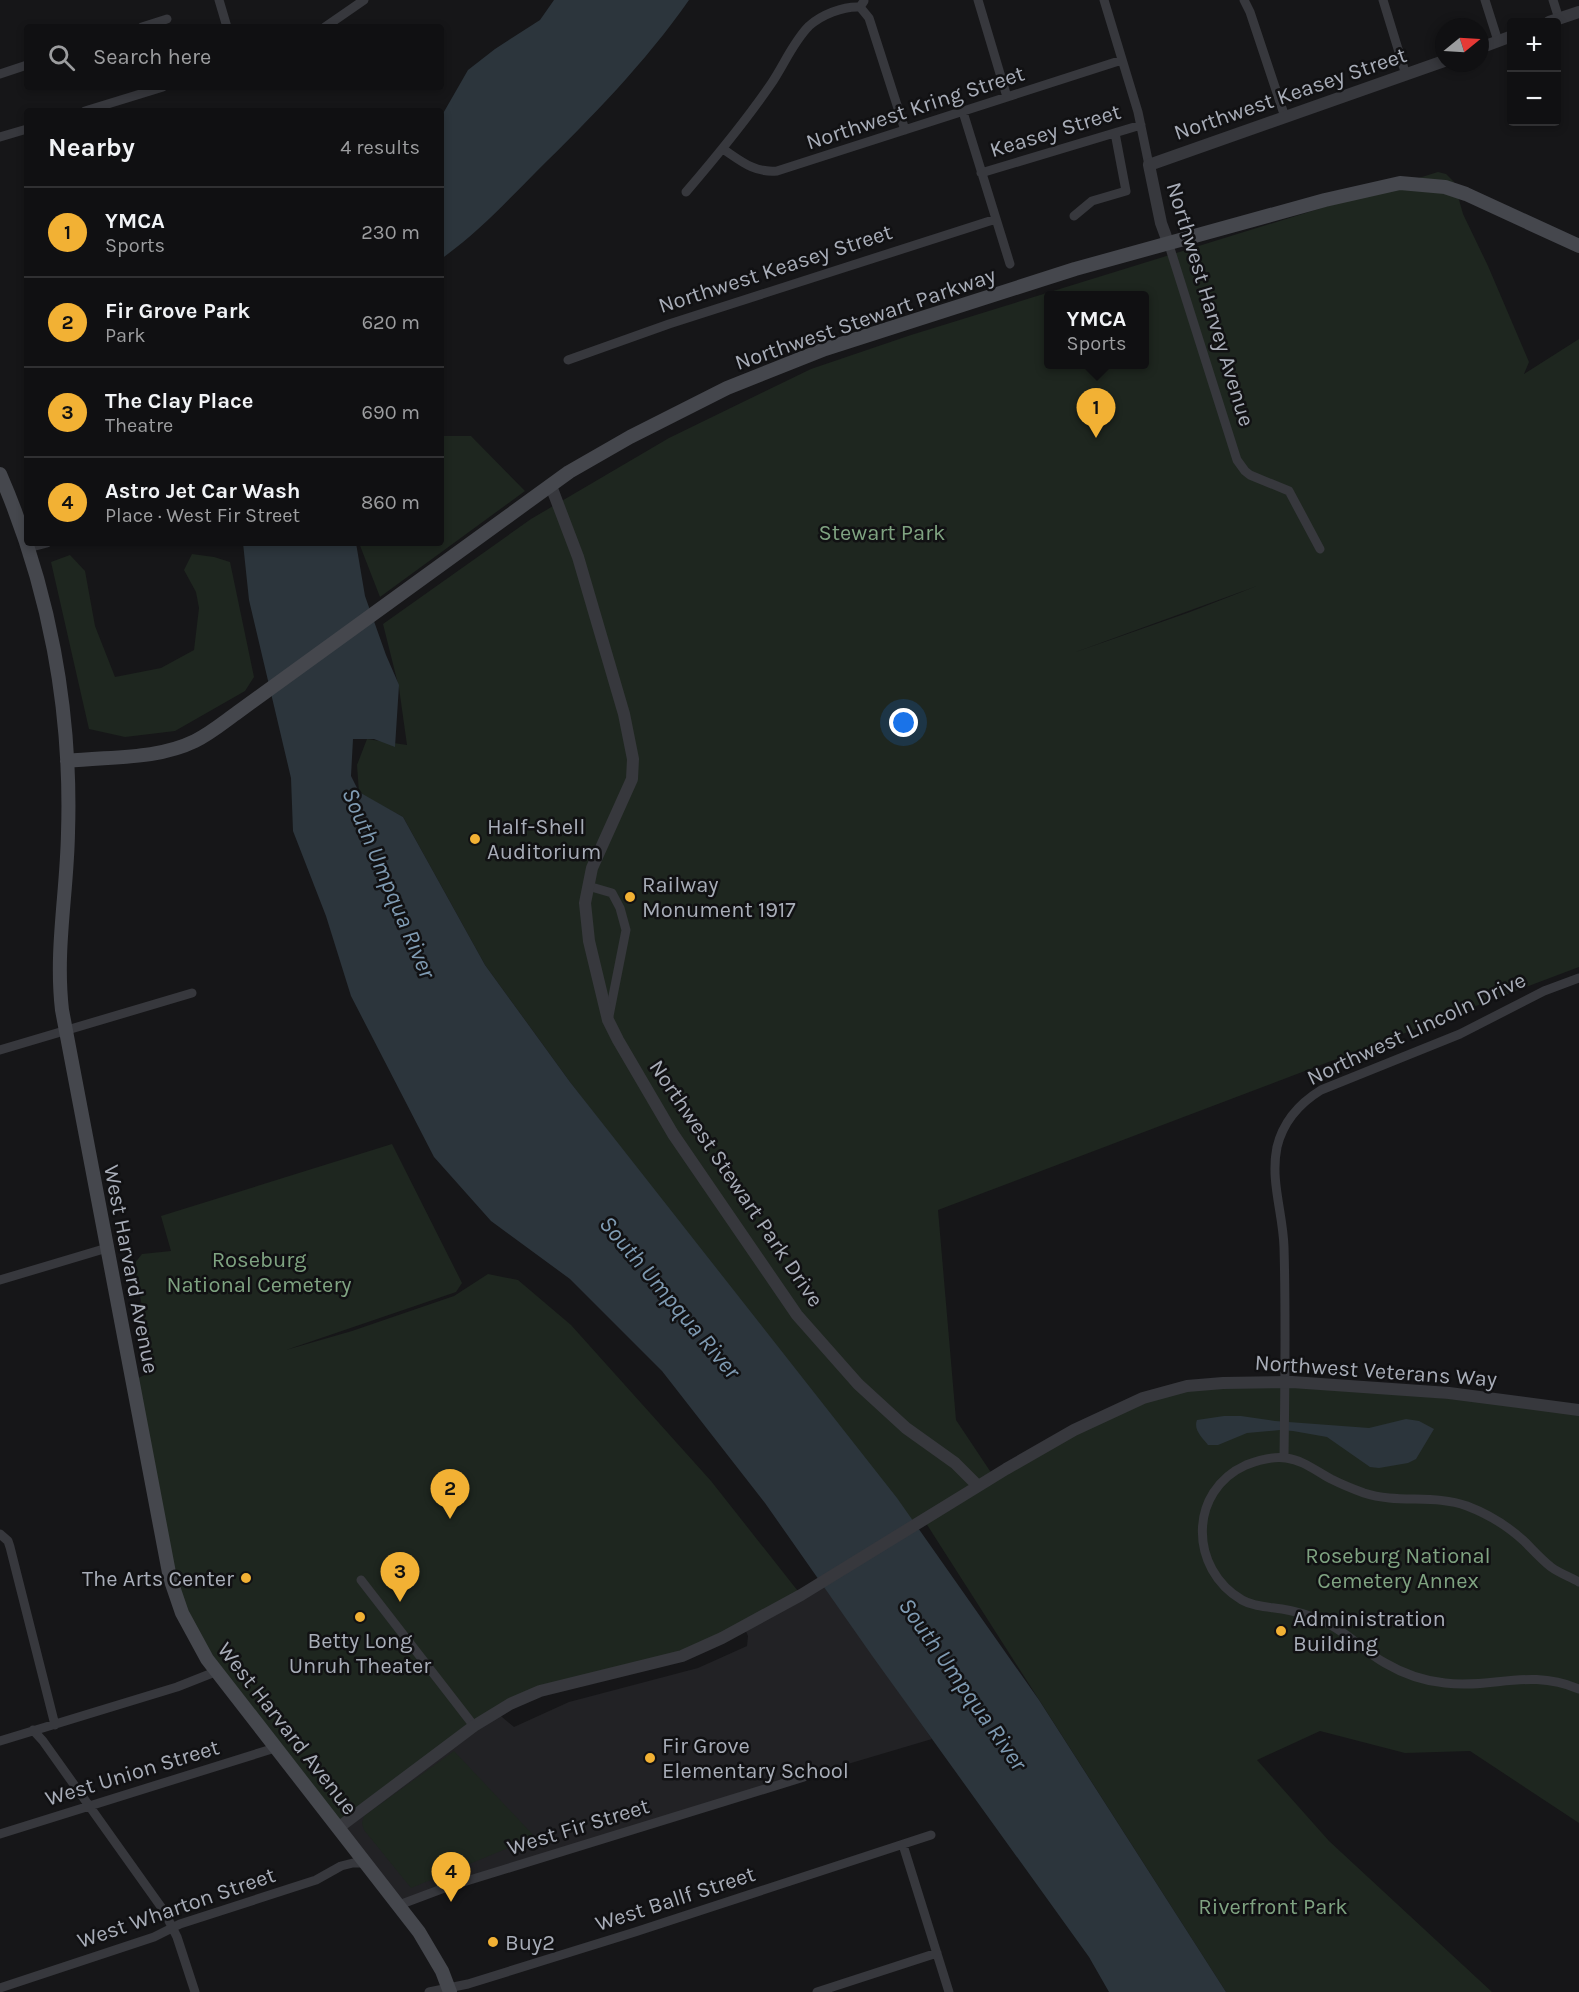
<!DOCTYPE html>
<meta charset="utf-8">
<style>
:root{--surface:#101012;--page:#1e1e20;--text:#f1f3f6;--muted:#9c9d9f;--line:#303032;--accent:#f2b134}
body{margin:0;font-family:Karla,sans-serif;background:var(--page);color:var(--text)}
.controls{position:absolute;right:18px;top:18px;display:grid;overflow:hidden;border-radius:6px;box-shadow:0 3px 9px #0003}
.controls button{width:54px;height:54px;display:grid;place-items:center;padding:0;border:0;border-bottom:2px solid var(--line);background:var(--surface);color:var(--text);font:30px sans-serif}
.compass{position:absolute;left:1435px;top:18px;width:54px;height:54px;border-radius:50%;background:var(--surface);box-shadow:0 3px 9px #0003;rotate:72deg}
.you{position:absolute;left:904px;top:723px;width:21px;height:21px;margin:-15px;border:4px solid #fff;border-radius:50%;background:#1a73e8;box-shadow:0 0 0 9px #1a73e833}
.badge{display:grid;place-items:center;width:39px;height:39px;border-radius:50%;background:var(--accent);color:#111;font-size:20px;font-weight:700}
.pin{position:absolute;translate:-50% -50px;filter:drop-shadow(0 2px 3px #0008)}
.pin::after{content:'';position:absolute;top:32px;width:21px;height:18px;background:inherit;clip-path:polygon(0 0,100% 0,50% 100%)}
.popup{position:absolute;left:1044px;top:291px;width:105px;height:78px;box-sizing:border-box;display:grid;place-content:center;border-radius:6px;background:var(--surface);filter:drop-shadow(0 2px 4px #0005);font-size:20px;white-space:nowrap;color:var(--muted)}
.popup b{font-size:22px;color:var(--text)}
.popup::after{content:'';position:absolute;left:50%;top:100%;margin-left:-12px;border:12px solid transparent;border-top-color:var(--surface)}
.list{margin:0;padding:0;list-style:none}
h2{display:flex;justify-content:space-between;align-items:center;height:78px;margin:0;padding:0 24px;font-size:26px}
h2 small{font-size:20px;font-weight:400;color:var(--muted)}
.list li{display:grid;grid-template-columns:39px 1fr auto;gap:18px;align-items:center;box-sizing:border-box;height:90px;padding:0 24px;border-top:2px solid var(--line)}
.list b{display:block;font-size:22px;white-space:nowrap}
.list p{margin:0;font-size:20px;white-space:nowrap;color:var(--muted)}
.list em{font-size:20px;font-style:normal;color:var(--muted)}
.icon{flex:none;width:33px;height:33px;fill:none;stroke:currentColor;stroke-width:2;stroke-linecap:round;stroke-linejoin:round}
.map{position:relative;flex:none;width:1579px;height:1992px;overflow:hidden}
.search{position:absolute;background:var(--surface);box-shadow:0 3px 9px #0003;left:24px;top:24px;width:420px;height:66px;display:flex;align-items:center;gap:15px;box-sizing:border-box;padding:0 21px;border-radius:6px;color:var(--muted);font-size:22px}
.panel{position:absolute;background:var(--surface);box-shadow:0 3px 9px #0003;left:24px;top:108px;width:420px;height:438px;border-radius:6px}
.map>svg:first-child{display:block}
.built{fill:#222225}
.green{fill:#1e261f;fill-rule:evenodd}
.water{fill:#2c353c}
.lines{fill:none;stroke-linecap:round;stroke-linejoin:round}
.minor{stroke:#37383d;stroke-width:9}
.tertiary{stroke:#37383d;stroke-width:12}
.secondary{stroke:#45474d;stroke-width:14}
.poi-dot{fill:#f2b134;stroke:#111113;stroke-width:2}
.labels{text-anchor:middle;stroke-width:5;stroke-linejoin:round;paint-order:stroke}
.street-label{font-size:22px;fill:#a8adb8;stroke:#111113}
.park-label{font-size:22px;fill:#7fa381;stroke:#111113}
.poi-label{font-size:22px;fill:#a8adb8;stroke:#111113;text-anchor:start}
.water-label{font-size:24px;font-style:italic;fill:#7f9bb3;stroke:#111113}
</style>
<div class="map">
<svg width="1579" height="1992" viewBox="0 0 1579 1992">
<rect width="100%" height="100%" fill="#161618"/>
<path class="built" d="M821,1582L932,1739L804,1777L399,1905L338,1828L496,1712L514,1727L569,1702L698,1668L747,1646L748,1636L744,1627Z"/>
<path class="green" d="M1438,172L1446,174L1454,182L1463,214L1488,266L1529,362L1524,374L1579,339V967L938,1210L956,1420L994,1477L1074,1430L1187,1386L1255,1382L1579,1410V1823L1470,1751L1405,1753L1320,1731L1257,1760L1329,1841L1492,1992H1226L924,1520L872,1551L660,1199L570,1082L485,965L403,817L359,793L357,765L367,739L407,745L399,688L383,624L531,519L669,438L811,369L911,335ZM1048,296H1144V364H1048ZM1257,586L1190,612L1073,653Z
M441,436H471L525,491L380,597L359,543H441Z
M192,554L214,557L230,562L254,677L245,691L175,731L125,737L89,729L51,562L70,555L85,571L95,626L115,677L161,668L194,650L199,608L196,592L184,570Z
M392,1144L462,1283L456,1292L286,1350L352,1331L454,1296L488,1274L518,1280L571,1325L711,1481L801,1595L682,1656L523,1699L338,1828L182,1613L131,1381L154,1371L134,1264L142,1254L171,1251L161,1216Z
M454,1751L535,1837L411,1888L364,1830L362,1823L364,1816Z"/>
<path class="water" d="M554,0H689C645,63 591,118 536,172C506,202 477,234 441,259V117L468,70L495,49L540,20Z
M243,543H356L365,596L386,655L399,685L395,747L374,739H353L351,776L359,792L403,817L485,965L570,1082L897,1498L1039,1700L1226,1992H1109L1089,1957L873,1657L765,1503L662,1371L570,1279L491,1221L434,1157L351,996L326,916L293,831L291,778L249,600Z
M1224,1416H1241L1275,1421L1369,1428L1406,1419L1419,1421L1434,1429L1416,1459L1408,1463L1379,1468L1370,1467L1327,1437L1293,1431L1280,1430L1247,1433L1218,1445H1208C1203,1438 1193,1430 1197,1420Z"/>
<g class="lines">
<path class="minor" d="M219,0L227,27
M978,0L1007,97
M1104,0L1138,112L1149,165
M1244,0L1250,12L1285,117
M1383,0L1406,75
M1485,0L1498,41
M1553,0L1559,19
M864,1L860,7L869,18L905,130
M142,27L167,19
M325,27L364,0
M0,74L27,65
M85,111L163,87
M963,112L1010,264
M0,137L27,129
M723,149C741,161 754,173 777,171L1122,60
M981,173L1141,125
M686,192C716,157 745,122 771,84C784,65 793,42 809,26C821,15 843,6 860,7
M1074,216L1092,201L1126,191L1115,133
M1168,242L1237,460L1245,471L1250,475L1289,491L1320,549
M568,360L669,324L996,219
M28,548L47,543
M588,886L612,893L620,908L626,930L609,1016
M0,1050L192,993
M0,1280L107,1248
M1284,1457C1285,1387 1286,1317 1284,1247C1283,1213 1270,1181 1277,1147C1283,1122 1300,1103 1321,1090L1460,1034L1544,991L1579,978
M0,1534L8,1541L10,1547L55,1725
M361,1580L474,1726
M1579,1582C1570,1577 1559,1573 1551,1567C1541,1559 1533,1550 1525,1542C1509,1527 1488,1514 1467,1506C1434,1494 1398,1504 1364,1493C1353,1489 1341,1484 1331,1479C1316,1471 1303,1460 1286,1458C1273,1456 1259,1460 1246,1465C1188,1491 1189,1569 1242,1600C1254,1607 1269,1607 1282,1609C1295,1611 1308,1615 1321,1620C1345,1630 1362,1650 1385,1663C1402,1673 1424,1681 1445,1683C1493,1689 1529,1668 1579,1689
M33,1730L43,1741L164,1911L177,1937L195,1992
M0,1741L177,1687L215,1672
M0,1834L275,1748
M903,1845L949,1992
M399,1905L447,1887L804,1777
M0,1988L154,1937L180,1924L316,1880L341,1866L353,1863H364
M429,1992L468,1984L635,1932L931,1835
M817,1992L937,1953"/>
<path class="tertiary" d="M1549,22L1579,12
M1480,48L1512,36
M1168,242L1161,223L1149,165L1444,61
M551,486L578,557L624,714L633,759L632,779L592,868L585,903L589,941L608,1020L618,1040L673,1134L797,1315L858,1384L906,1428L955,1463L978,1486
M338,1828L474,1726L510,1704L540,1691L682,1656L722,1638L801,1595L1006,1469L1074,1430L1143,1398L1187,1386L1223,1383L1292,1382L1449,1393L1579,1410"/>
<path class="secondary" d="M0,474C49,587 72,710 68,833C67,893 55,950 62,1010L170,1578L182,1613L207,1659L419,1932L442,1971L450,1992
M67,761C110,756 156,760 195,741C211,733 224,722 238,712L569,472L630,437L727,388L825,349L1075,269L1325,200L1400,183L1445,187L1466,194L1579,246"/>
</g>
<g class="poi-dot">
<circle cx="475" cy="839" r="6"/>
<circle cx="630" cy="897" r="6"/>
<circle cx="246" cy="1578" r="6"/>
<circle cx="360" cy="1617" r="6"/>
<circle cx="1281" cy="1631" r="6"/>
<circle cx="650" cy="1758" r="6"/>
<circle cx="493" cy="1942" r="6"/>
</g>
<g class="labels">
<g class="street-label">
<text transform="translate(1290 93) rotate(-19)" y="8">Northwest Keasey Street</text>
<text transform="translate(915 107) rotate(-18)" y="8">Northwest Kring Street</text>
<text transform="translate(1055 130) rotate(-17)" y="8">Keasey Street</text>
<text transform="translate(775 268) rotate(-18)" y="8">Northwest Keasey Street</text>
<text transform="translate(1211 304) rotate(73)" y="8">Northwest Harvey Avenue</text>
<text transform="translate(865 318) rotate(-19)" y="8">Northwest Stewart Parkway</text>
<text transform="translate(1416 1028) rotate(-25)" y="8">Northwest Lincoln Drive</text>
<text transform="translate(737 1183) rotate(56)" y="8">Northwest Stewart Park Drive</text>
<text transform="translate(132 1269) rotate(79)" y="8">West Harvard Avenue</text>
<text transform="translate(1376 1370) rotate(4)" y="8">Northwest Veterans Way</text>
<text transform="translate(288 1728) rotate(52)" y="8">West Harvard Avenue</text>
<text transform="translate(132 1772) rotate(-17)" y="8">West Union Street</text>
<text transform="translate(578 1826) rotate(-17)" y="8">West Fir Street</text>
<text transform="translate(675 1898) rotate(-18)" y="8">West Ballf Street</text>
<text transform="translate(176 1907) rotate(-19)" y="8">West Wharton Street</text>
</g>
<g class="park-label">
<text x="882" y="540">Stewart Park</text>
<text x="259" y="1267">Roseburg<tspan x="259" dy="25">National Cemetery</tspan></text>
<text x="1398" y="1563">Roseburg National<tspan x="1398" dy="25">Cemetery Annex</tspan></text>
<text x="1273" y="1914">Riverfront Park</text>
</g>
<g class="poi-label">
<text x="487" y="834">Half-Shell<tspan x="487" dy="25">Auditorium</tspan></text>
<text x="642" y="892">Railway<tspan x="642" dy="25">Monument 1917</tspan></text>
<text x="234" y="1586" text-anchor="end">The Arts Center</text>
<text x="1293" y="1626">Administration<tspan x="1293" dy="25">Building</tspan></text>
<text x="360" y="1648" text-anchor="middle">Betty Long<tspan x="360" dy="25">Unruh Theater</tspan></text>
<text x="662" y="1753">Fir Grove<tspan x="662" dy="25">Elementary School</tspan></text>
<text x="505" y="1950">Buy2</text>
</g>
<g class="water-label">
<text transform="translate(389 883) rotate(67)" y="8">South Umpqua River</text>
<text transform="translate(670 1297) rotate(50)" y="8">South Umpqua River</text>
<text transform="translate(963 1684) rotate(55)" y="8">South Umpqua River</text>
</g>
</g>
</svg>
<div class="controls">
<button>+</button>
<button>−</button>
</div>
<svg class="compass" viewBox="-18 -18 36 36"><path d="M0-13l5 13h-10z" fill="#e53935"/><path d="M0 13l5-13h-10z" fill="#9c9d9f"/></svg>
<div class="you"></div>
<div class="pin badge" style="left:1096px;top:438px">1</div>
<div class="popup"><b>YMCA</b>Sports</div>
<div class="pin badge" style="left:450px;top:1519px">2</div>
<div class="pin badge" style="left:400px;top:1602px">3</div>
<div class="pin badge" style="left:451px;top:1902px">4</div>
<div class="search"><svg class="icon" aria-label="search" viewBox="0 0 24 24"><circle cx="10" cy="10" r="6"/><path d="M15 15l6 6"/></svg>Search here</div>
<section class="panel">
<h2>Nearby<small>4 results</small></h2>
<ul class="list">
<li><span class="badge">1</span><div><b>YMCA</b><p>Sports</p></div><em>230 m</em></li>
<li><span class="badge">2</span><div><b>Fir Grove Park</b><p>Park</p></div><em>620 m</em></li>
<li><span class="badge">3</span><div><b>The Clay Place</b><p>Theatre</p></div><em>690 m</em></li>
<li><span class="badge">4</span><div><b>Astro Jet Car Wash</b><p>Place · West Fir Street</p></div><em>860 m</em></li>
</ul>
</section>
</div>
